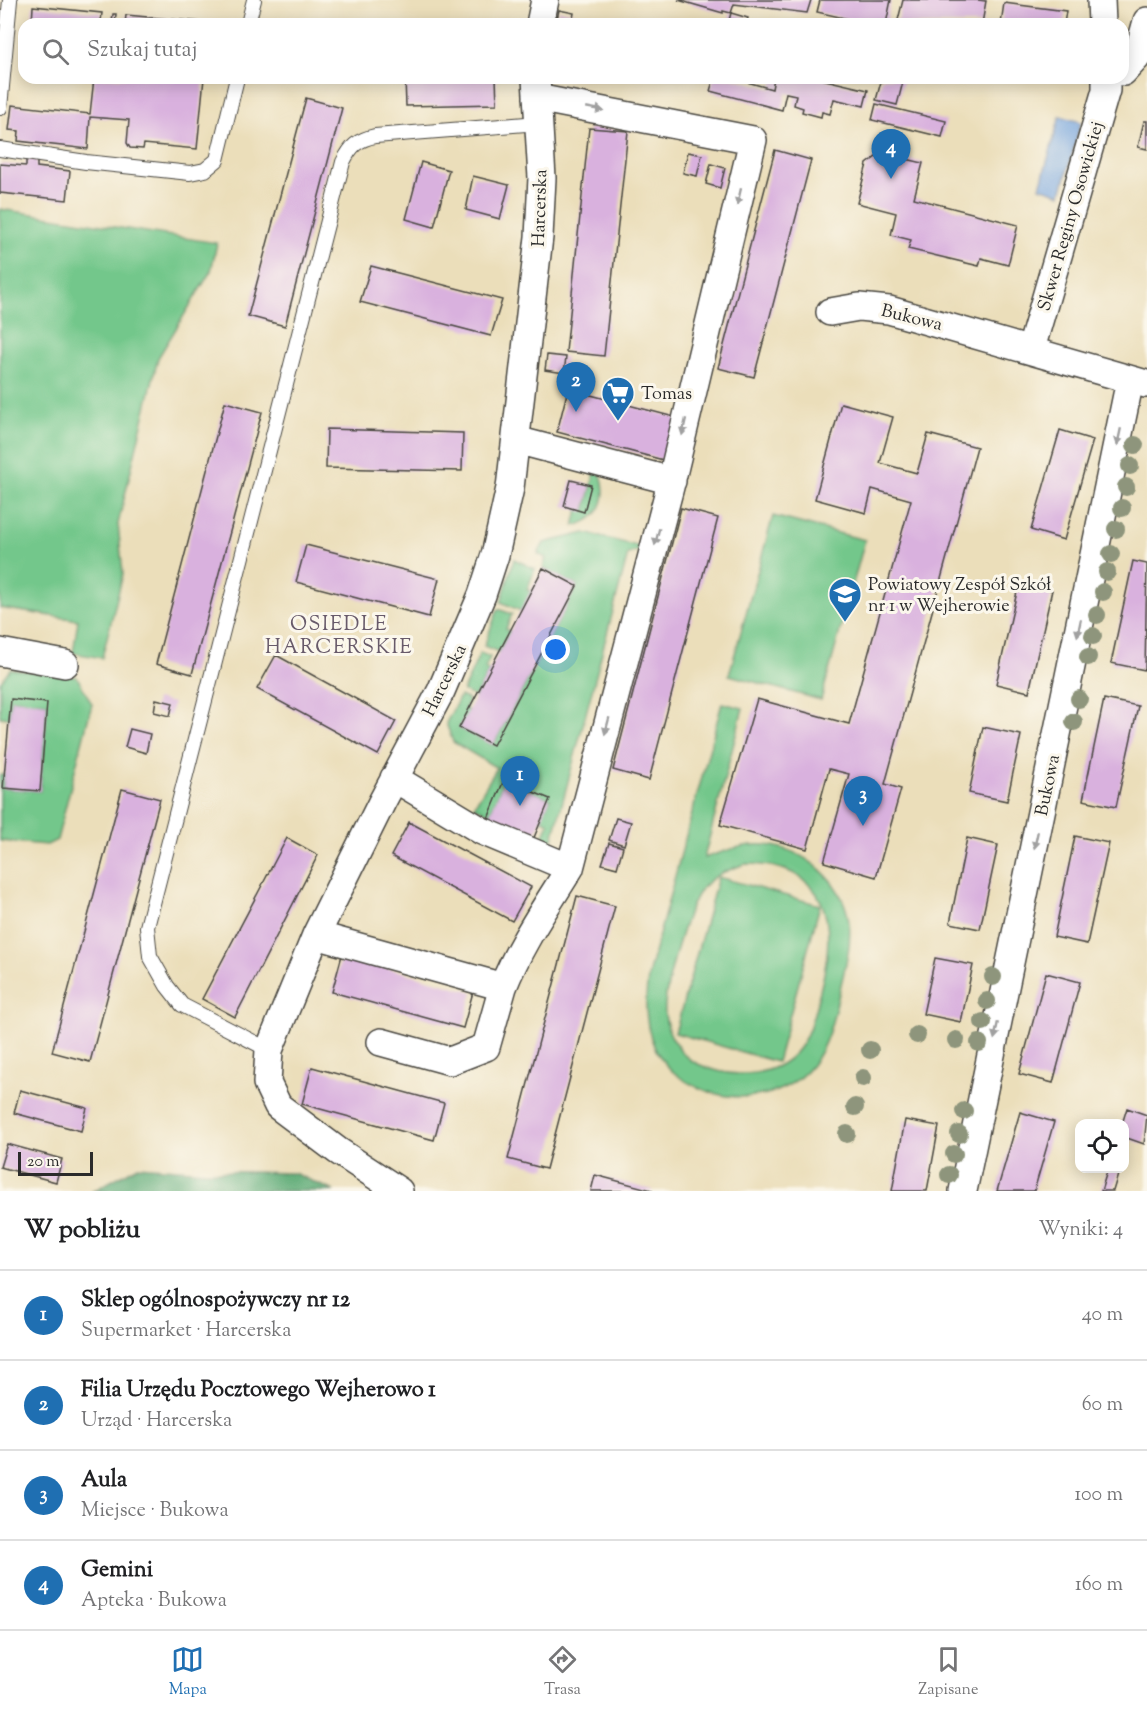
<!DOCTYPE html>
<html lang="pl">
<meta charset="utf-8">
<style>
:root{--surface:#fff;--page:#f2f2f2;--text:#202124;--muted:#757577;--line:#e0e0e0;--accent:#1f6fb2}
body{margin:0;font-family:"Sorts Mill Goudy",serif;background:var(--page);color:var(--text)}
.controls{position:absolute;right:18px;bottom:18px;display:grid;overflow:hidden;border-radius:12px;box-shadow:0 3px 15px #0003}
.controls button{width:54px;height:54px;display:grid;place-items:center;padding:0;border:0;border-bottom:2px solid var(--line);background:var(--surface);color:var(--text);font:30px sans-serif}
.scale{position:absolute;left:18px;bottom:15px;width:75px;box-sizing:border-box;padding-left:6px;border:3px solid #2b2b2b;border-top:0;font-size:16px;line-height:21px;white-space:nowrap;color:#2b2b2b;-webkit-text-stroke:4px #fbf7ec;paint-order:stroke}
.you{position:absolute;left:556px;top:650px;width:21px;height:21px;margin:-15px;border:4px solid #fff;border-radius:50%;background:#1a73e8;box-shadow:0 0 0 9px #1a73e833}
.badge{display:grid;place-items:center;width:39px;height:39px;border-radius:50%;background:var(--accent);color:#fff;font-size:20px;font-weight:700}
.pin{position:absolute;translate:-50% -50px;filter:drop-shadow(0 2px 3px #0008)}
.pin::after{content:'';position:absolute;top:32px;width:21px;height:18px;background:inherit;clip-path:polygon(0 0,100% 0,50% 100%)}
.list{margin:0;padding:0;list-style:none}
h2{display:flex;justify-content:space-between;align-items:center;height:78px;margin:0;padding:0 24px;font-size:26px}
h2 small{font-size:20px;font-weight:400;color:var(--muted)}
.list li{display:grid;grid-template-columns:39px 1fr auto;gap:18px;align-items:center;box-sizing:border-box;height:90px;padding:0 24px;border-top:2px solid var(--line)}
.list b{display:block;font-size:22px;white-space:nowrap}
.list p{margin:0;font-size:20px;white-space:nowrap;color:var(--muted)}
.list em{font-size:20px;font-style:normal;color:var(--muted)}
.icon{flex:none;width:33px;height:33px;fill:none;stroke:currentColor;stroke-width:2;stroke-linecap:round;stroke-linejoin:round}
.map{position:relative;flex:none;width:1147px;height:1191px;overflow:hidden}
.search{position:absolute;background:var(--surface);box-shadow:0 3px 15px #0003;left:18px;right:18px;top:18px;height:66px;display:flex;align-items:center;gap:15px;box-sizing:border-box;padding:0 21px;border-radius:18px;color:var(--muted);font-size:22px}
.sheet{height:438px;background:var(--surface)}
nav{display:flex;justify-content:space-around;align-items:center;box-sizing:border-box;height:84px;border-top:2px solid var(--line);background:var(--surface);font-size:16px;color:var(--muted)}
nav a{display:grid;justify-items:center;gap:3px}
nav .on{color:var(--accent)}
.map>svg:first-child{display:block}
.green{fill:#73c78b;stroke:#4f795b;stroke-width:1.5;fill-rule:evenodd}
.forest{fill:#5eac77;stroke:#446c51;stroke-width:1.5}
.water{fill:#73a3dd;stroke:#4f6784;stroke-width:1.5}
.building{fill:#d9b1de}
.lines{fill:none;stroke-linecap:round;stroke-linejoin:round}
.lane-casing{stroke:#484640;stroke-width:16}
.street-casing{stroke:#484640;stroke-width:30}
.lane{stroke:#fff;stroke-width:14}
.street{stroke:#fff;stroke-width:27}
.tree{fill:#8e957b}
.oneway{fill:#a0a0a0}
.labels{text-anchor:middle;stroke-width:6;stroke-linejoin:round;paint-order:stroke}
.street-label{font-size:18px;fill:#2b2b2b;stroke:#fbf7ec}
.poi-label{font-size:18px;fill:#2b2b2b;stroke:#fbf7ec;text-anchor:start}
.neighbourhood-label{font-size:20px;letter-spacing:1.5px;fill:#685a6a;stroke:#fbf7ec}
</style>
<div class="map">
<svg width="1147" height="1191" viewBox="0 0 1147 1191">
<rect width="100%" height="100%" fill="#fbf7ec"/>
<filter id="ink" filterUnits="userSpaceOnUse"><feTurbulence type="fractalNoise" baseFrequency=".0167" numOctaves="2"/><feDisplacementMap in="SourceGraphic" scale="12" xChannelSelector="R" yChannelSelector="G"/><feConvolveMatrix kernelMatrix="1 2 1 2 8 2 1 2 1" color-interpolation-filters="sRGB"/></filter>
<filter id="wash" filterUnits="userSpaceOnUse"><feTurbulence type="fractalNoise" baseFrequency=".008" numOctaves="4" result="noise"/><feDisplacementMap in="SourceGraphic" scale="24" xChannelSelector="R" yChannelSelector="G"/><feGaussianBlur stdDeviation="1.35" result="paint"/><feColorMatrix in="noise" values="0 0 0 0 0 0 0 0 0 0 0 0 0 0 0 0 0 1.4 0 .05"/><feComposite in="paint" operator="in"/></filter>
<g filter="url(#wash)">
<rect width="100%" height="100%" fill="#ebdeba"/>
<path class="green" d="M0,209L217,243L211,271L158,358L118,524L123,574L102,658L73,653L78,620L0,608Z
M595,472L601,474C609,499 601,519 574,526L578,510L585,511Z
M773,516L865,540L821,700L729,675Z
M585,533L646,548L628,554L555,831L553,839L546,843L541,842L549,823L541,819L550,799L504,780L490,814L474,806L497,768L453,742L446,723L460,696L469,700L465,709L469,711L459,728L493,745L577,586L543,568L546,558L538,554L544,543Z
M514,559L535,569L527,590L531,591L521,611L501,602Z
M498,609L512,614L506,629L510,631L499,652L484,646Z
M480,653L490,657L485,669L489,671L475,697L463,691Z
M10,669L77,677L92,704L57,840L47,845L0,841V775H4L3,788L40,791L47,703L11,699L9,718L0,717V682Z
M722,703L743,708L704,858C724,852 743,843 765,845C806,849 843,881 849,922C852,945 845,967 840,989C834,1015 829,1043 812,1065C781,1105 719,1105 681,1078C645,1053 642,1011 649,972ZM745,864C830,864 838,923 820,991C815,1008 812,1027 803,1042C781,1079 733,1080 698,1064C680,1057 666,1032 665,1013C663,991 686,910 699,892C710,876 728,870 745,864Z
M718,877L820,905L777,1062L675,1033Z"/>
<path class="forest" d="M138,1166L205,1171L294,1173L334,1191H93Z"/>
<path class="water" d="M1060,116L1081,122L1061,194L1040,187Z"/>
<g id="blocks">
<path class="building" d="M678,0H811L807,13L734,4L731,13L748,18L746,24H728L731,13L723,11V13Z
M820,0H891L886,24H871L817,12Z
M903,0H978L986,1L982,24H897Z
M1004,3L1066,11L1064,24H1001Z
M33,6L102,13L101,21L112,22L113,14H116L115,24H32Z
M559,10L574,13L572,24H556Z
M126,15L202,22V24H125Z
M94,78H204L197,149L144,144L143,149L130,148L127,143L129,120L90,117L88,149L18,141L19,131L9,130L12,105L90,114Z
M405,78H496L497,104L406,106Z
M714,78H733L772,89L774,78H817L868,90L864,106L834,99L830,114L822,112L821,117L802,112L803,108L794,105L796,95L786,93L782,110L710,91Z
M882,78H904L897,105L876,100Z
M306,98L342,108L285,326L248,316Z
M876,104L946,121L942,137L872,120Z
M1144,121H1147V149L1138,147Z
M589,128L628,131L604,356L566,352Z
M775,150L811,160L754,377L718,368Z
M688,152L702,155L697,176L683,173Z
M881,153L923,163L914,198L1018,225L1008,265L981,258L979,266L908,249L911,240L891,235L896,213L857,203L867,164Z
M26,159L37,160V167L70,171L67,200L0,193V164L26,166Z
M421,162L449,170L434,227L406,219Z
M711,164L725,168L720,188L706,184Z
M473,176L509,185L500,219L466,210Z
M371,266L502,300L491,336L360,302Z
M547,355L566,357L564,373L545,370Z
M568,389L678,418L667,461L557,432Z
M225,402L262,412L192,674L156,664Z
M841,403L893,417L880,463L917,473L928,434L977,447L885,784L901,789L876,877L824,862L849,774L829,769L807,849L720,825L757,699L849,724L911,500L872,489L866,513L815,499Z
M327,429L463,433L462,471L326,468Z
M1060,430L1093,440L1064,540L1031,530Z
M571,480L591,485L584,512L564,506Z
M681,508L718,518L649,780L613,770Z
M306,545L439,579L429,617L296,582Z
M1133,561L1147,564L1145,670L1111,663Z
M543,568L577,586L493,745L459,728Z
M1019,583L1052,590L1029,692L996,684Z
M276,655L396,721L378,755L257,689Z
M11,699L47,703L40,791L3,788Z
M156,699L173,703L170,716L154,712Z
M1104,699L1138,706L1116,807L1083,800Z
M983,727L1021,735L1007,801L969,793Z
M130,729L150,734L146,753L125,747Z
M504,780L550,799L533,840L487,821Z
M122,789L160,799L90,1062L52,1052Z
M616,818L631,822L624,845L609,840Z
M409,822L531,887L512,921L391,856Z
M1075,836L1109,843L1087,944L1054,937Z
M287,838L318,855L235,1017L202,999Z
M967,838L998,845L980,929L950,923Z
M609,843L623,847L617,868L602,864Z
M577,896L615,906L546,1169L508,1159Z
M342,955L473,992L463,1028L332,992Z
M935,958L973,965L961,1022L923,1014Z
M1046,973L1080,982L1053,1083L1019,1074Z
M312,1067L444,1103L434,1140L302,1104Z
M20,1090L87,1108L81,1131L14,1113Z
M1127,1108L1147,1115L1144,1144L1124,1137V1124H1122Z
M1020,1112L1054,1122L1034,1191H997Z
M905,1120L939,1126L927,1191H892Z
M7,1144L62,1159L56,1182L0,1167Z
M1108,1168H1120L1113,1191H1101Z
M595,1175L652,1190V1191H591Z"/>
</g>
</g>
<g filter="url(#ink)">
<use href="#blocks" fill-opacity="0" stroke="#484640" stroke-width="1.5"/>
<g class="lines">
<g class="lane-casing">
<path id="lane" d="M248,24L254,0
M0,108L10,0
M0,149L86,162L190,173L205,170L217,160L237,78
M269,1050L182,1005L167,986L150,956L147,927L343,162C351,146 357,140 375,136L539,123"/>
</g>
<g class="street-casing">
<path id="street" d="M1101,0L1102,24
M540,24L545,0
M1123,72L1137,57L1147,21
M830,312L859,307L889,310L1146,384
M1033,342L1106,90V78
M516,440L672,481
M0,652L65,664
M394,778L482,831L570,868
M316,935L503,987C520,944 546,907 570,868L670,487L753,140L537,98
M381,1042L450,1061L486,1047L503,987
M399,1191L338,1151L278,1106L267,1083L269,1050L316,935L382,802L441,691L482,595L495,555L510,488L539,237L542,178L536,78
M963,1191L1130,380"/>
</g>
<use href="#lane" class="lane"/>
<use href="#street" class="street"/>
</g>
<g class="tree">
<circle cx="1135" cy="445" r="9"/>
<circle cx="1130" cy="466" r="9"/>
<circle cx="1126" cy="487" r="9"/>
<circle cx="1122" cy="508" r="9"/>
<circle cx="1116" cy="529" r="9"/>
<circle cx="1111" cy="554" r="9"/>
<circle cx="1107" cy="572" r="9"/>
<circle cx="1103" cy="592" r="9"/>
<circle cx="1097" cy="615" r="9"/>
<circle cx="1093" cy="636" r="9"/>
<circle cx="1088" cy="657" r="9"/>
<circle cx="1079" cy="699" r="9"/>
<circle cx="1074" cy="722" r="9"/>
<circle cx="993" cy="977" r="9"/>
<circle cx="987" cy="1001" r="9"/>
<circle cx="983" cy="1022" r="9"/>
<circle cx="917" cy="1035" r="9"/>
<circle cx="956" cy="1040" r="9"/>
<circle cx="979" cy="1043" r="9"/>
<circle cx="870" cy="1050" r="9"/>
<circle cx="863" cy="1078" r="9"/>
<circle cx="855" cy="1107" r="9"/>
<circle cx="964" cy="1111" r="9"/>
<circle cx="847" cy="1134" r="9"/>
<circle cx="959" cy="1134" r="9"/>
<circle cx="954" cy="1154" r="9"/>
<circle cx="949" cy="1175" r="9"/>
</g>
<defs><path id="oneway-solid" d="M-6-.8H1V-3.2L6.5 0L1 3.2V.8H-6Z" transform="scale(1.5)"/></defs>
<g class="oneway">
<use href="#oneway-solid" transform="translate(595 109) rotate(11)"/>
<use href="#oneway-solid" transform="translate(739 197) rotate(103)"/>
<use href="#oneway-solid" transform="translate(684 427) rotate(103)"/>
<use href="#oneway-solid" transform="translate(1119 437) rotate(102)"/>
<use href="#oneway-solid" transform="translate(657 537) rotate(105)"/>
<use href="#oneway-solid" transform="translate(1079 628) rotate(102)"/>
<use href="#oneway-solid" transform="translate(607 726) rotate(105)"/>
<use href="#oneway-solid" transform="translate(1036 840) rotate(102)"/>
<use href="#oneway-solid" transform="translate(996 1031) rotate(102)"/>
</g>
</g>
<defs>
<g id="supermarket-pin" transform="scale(1.725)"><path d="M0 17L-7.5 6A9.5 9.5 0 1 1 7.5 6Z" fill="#1f6fb2" stroke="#fbf7ec"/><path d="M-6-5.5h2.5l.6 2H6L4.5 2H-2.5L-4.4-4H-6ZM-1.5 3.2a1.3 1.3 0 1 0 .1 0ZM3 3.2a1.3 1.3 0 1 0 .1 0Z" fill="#fff"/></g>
<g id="school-pin" transform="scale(1.725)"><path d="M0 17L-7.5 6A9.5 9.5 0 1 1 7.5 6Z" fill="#1f6fb2" stroke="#fbf7ec"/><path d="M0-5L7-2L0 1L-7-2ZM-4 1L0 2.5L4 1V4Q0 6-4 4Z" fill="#fff"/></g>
</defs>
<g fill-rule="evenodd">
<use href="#supermarket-pin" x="618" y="393"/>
<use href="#school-pin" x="845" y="594"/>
</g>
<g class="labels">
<g class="street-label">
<text transform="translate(539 208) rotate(-88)" y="6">Harcerska</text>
<text transform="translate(1070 216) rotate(-74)" y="6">Skwer Reginy Osowickiej</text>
<text transform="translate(912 317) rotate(14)" y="6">Bukowa</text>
<text transform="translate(444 680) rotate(-64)" y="6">Harcerska</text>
<text transform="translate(1047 785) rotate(-78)" y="6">Bukowa</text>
</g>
<g class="poi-label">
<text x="641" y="399">Tomas</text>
<text x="868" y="590">Powiatowy Zespół Szkół<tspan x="868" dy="21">nr 1 w Wejherowie</tspan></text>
</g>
<g class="neighbourhood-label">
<text x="339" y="630">OSIEDLE<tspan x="339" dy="23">HARCERSKIE</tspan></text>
</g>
</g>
</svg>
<div class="controls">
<button><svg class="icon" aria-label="locate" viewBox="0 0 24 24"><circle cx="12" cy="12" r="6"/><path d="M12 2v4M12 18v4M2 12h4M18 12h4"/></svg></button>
</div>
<div class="scale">20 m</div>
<div class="you"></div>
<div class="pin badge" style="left:520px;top:806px">1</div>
<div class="pin badge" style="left:576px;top:412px">2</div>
<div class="pin badge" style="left:863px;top:826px">3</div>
<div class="pin badge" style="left:891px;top:179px">4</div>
<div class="search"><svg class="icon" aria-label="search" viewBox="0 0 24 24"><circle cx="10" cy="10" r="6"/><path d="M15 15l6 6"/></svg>Szukaj tutaj</div>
</div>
<section class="sheet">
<h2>W pobliżu<small>Wyniki: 4</small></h2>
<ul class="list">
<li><span class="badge">1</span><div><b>Sklep ogólnospożywczy nr 12</b><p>Supermarket · Harcerska</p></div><em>40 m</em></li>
<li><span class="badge">2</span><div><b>Filia Urzędu Pocztowego Wejherowo 1</b><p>Urząd · Harcerska</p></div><em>60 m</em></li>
<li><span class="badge">3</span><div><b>Aula</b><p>Miejsce · Bukowa</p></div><em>100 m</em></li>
<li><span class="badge">4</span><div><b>Gemini</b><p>Apteka · Bukowa</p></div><em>160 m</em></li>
</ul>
</section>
<nav>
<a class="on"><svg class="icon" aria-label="map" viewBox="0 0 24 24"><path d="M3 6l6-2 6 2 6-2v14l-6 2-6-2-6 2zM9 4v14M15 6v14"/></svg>Mapa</a>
<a><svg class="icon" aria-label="directions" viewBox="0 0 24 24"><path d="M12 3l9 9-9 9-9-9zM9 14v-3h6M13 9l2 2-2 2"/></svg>Trasa</a>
<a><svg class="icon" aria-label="saved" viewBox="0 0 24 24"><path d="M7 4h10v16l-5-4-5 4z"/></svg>Zapisane</a>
</nav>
